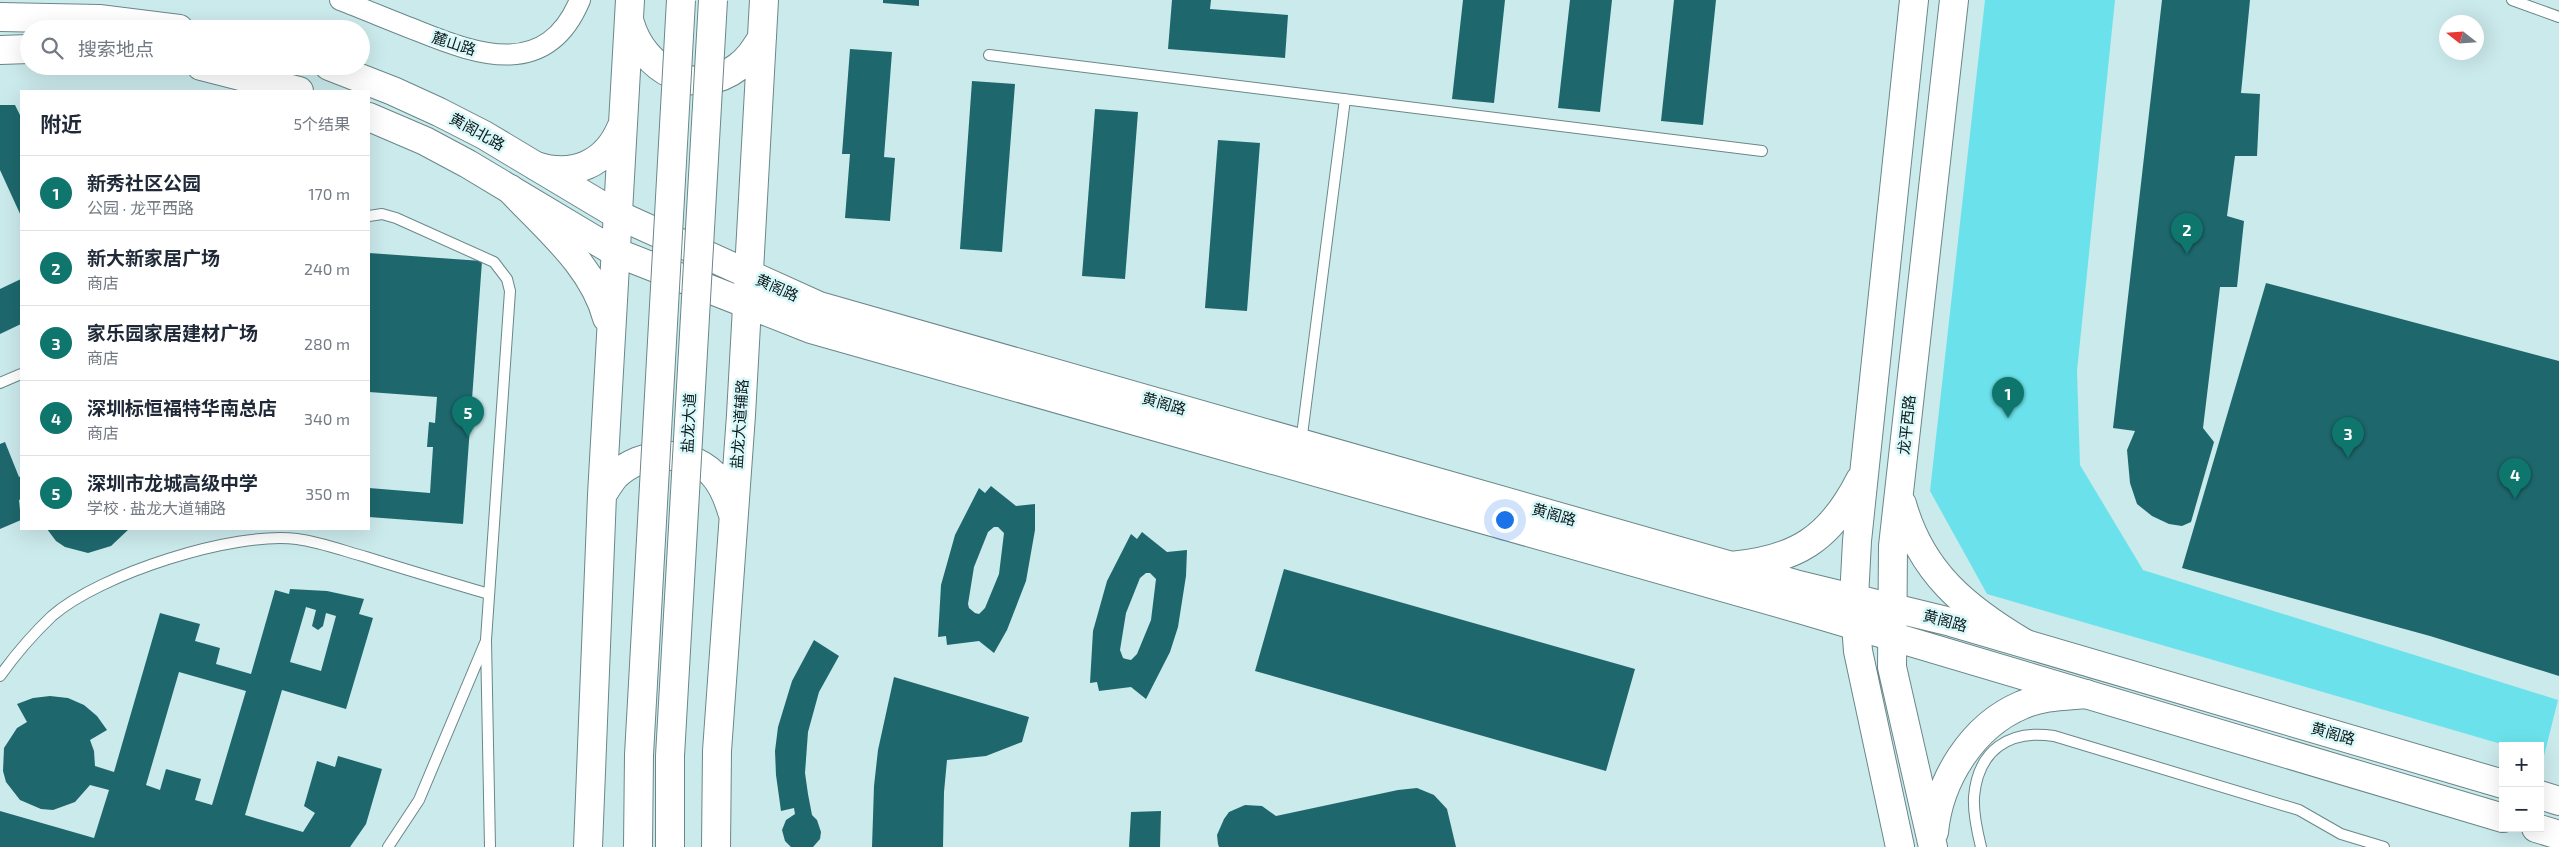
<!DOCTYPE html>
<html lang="zh">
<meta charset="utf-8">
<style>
:root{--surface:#fff;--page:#f2f2f3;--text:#1f2937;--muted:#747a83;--line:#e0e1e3;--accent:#0f766e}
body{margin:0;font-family:"Exo 2","Noto Sans SC",sans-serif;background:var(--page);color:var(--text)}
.controls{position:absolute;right:15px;bottom:15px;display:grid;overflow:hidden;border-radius:0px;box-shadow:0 5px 20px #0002}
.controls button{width:45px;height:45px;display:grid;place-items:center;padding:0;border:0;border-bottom:1px solid var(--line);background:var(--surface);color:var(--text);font:25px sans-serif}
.compass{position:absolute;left:2439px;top:15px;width:45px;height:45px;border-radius:50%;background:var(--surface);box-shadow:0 5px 20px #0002;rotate:287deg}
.you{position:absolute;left:1504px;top:519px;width:18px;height:18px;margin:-12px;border:4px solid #fff;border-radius:50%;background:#1a73e8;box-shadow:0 0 0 8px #1a73e833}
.badge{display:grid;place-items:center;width:32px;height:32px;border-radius:50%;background:var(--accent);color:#fff;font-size:16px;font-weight:700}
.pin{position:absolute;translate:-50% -41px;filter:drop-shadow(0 1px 2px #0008)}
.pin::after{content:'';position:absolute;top:26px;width:18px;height:15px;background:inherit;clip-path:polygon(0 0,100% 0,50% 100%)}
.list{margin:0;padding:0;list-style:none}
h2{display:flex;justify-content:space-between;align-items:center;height:65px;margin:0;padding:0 20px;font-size:21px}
h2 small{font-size:16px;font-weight:400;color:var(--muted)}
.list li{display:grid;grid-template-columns:32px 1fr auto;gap:15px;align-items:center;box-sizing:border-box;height:75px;padding:0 20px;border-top:1px solid var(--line)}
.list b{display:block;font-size:19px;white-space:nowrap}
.list p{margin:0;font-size:16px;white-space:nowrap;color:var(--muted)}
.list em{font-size:16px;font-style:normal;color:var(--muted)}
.icon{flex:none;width:28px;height:28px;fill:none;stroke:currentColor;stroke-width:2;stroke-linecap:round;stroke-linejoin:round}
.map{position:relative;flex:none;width:2559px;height:847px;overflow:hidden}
.search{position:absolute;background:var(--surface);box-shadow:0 5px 20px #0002;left:20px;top:20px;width:350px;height:55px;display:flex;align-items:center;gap:12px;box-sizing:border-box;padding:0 18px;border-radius:28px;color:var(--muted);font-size:19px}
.panel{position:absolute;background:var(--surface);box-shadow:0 5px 20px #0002;left:20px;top:90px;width:350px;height:440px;border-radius:0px}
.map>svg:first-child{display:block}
.green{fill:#6be2eb}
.building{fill:#1e686d;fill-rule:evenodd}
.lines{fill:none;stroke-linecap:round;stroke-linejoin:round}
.service-casing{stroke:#6a8789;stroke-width:12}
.minor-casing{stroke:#6a8789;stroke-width:22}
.secondary-casing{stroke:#6a8789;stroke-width:30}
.primary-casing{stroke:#6a8789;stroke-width:30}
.service{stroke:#fff;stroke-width:10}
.minor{stroke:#fff;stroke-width:20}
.secondary{stroke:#fff;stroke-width:28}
.primary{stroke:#fff;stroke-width:28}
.trunk-bridge-casing{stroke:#6a8789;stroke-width:30;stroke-linecap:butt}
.trunk-bridge{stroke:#fff;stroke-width:28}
.labels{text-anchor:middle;stroke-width:5;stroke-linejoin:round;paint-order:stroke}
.street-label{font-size:15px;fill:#0e191a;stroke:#d8f8fa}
</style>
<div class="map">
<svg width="2559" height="847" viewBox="0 0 2559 847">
<rect width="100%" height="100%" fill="#cbeaec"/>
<path class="green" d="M1985,0H2115L2077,371L2080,465L2143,570L2558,700L2544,756L2540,755V746H2508L1987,594L1930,491Z"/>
<path class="building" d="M883,0H919V6L883,3Z
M1172,0H1211L1210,9L1288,15L1285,58L1168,49Z
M1463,0H1505L1494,103L1452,99Z
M1570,0H1612L1600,112L1558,108Z
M1674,0H1716L1703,125L1661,121Z
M2162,0H2250L2241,93L2260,94L2257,156H2235L2227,216L2244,221L2237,287H2220L2203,428L2214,442L2191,522L2182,526L2169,524L2152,516L2137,504L2130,483L2127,450L2135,431L2113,428Z
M850,49L892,52L884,157L895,158L890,221L845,218L850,154H842Z
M972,81L1015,84L1002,252L960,249Z
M0,105H15L21,117V216L0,170Z
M1095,109L1138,112L1125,279L1082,276Z
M1218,140L1260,143L1247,311L1205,308Z
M369,253L482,261L463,524L369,517V488L430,493L433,447H427L429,422L435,423L437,397L369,392Z
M21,279V324L0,334V289Z
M2266,283L2559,361V676L2430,636L2182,568Z
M5,442L19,477L21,476V499L19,500L21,520L0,529V444Z
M991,486L1016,506L1035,504V530L1026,581L1007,630L994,653L979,641L947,645L946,636L938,637L941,585L955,535L979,488L985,493ZM994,527H998L1004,533L999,574L985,608L979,614L975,613L969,608L968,604L974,567L988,532Z
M47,529H129L111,546L88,553L65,547L56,541Z
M1142,532L1167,552L1187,550L1186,576L1178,627L1170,652L1146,699L1131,687L1099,691L1097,682L1090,683L1093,631L1107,581L1131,534L1137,539ZM1146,573H1150L1156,579L1151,620L1137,654L1131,660L1126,659L1123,658L1120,650L1126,613L1140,578Z
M1284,569L1635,669L1606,771L1255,671Z
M290,589L327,591L364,599L359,614L373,618L346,709L282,690L245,815L303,832L315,813L304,806L317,761L335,767L338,756L382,769L366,824L350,847H0V811L94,838L109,790L90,785L75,802L53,810L41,809L20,800L6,782L3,771L4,748L17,728L27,722L17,704L33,698L50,696L68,698L84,705L97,716L107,730L90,740L94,751L95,766L114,772L160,613L200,624L195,641L220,648L216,664L251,674L275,590L289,594ZM306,607L316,610L312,626L318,630L323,626L326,613L336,616L321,671L290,662ZM179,672L246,691L212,805L195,800L201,779L166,769L160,790L146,785Z
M814,640L839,656L819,692L808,732L805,773L808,794L812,815L817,820L821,832L820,839L813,847H791L785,841L782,830L786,820L795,814L794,808L781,811L776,775L775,751L778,727L792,681Z
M894,677L1029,717L1022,742L986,756L947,760L944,792L943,847H872L874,786L878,750Z
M1417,788L1434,795L1447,809L1456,847H1219L1218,844L1217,835L1224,819L1229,812L1245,805L1262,806L1276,816L1398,790Z
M1161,811L1160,847H1129L1131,812Z"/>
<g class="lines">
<g class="service-casing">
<path id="service" d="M2512,0L2559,17
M989,55L1762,151
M369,216L382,214L396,218L494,262L507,279L510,291L486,640L490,847
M0,383L21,374
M1301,443L1345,99
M0,676C15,655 33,634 52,616C100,574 234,531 297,539C320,542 344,551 366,557C407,570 448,582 489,594
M388,847L419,800L485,643
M1981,847C1977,831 1973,814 1974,797C1978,750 2009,729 2054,736L2299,810L2341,834L2384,847"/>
</g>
<g class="minor-casing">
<path id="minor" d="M340,0C366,10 392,21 418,31C480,56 547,79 580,0"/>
</g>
<g class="secondary-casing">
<path id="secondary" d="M0,17L99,19L179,29
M0,50L29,49
M201,66L299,91
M329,66L393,91L439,112L484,135L616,214L819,306L1795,584L1951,622L2503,784
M369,117L425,141L468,164L615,252L811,329L1803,610L2503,818
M2540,795L2559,801
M2536,828L2559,835"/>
</g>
<g class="primary-casing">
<path id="primary" d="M630,23C643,69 695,100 738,67C749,59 755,49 762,38
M536,166C573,178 606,164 621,128
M510,189C546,228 593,265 607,318
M602,495C606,489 610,482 615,476C641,451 686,448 713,474C723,485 728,498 732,512
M1902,504C1921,572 1965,608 2024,643
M1731,566C1796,560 1830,539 1860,480
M1934,832C1939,780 1972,726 2022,705C2042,696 2064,696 2086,694
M588,847L602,495L630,0
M716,847L717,751L741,415L764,0
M1900,847L1858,651L1854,598L1857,541L1914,0
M1933,847L1892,667L1893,546L1954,0"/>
</g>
<use href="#service" class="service"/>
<use href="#minor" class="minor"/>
<use href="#secondary" class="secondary"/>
<use href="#primary" class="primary"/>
<g class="trunk-bridge-casing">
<path id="trunk-bridge" d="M638,847L639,755L681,0
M670,847V756L713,0"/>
</g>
<use href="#trunk-bridge" class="trunk-bridge"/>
</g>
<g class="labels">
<g class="street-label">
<text transform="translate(454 44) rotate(18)" y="5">麓山路</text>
<text transform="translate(477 132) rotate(29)" y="5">黄阁北路</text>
<text transform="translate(777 288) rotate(24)" y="5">黄阁路</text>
<text transform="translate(1164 404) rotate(16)" y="5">黄阁路</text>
<text transform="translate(689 423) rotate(-87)" y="5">盐龙大道</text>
<text transform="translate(740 424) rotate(-86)" y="5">盐龙大道辅路</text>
<text transform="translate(1907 425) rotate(-84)" y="5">龙平西路</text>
<text transform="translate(1554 515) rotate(16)" y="5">黄阁路</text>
<text transform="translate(1945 621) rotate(15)" y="5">黄阁路</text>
<text transform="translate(2333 734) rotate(16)" y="5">黄阁路</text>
</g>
</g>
</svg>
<div class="controls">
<button>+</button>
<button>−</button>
</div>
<svg class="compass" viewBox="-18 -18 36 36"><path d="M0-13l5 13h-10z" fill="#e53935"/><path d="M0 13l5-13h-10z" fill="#747a83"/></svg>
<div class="you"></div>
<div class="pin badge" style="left:2008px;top:418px">1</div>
<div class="pin badge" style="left:2187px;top:254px">2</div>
<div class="pin badge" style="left:2348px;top:458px">3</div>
<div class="pin badge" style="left:2515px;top:499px">4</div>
<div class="pin badge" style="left:468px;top:437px">5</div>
<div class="search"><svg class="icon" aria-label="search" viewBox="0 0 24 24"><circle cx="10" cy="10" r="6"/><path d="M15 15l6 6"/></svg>搜索地点</div>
<section class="panel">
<h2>附近<small>5个结果</small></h2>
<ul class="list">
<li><span class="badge">1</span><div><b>新秀社区公园</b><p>公园 · 龙平西路</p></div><em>170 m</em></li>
<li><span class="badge">2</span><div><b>新大新家居广场</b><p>商店</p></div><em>240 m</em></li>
<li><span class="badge">3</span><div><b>家乐园家居建材广场</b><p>商店</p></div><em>280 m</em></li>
<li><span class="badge">4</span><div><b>深圳标恒福特华南总店</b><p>商店</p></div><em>340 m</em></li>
<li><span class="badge">5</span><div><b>深圳市龙城高级中学</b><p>学校 · 盐龙大道辅路</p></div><em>350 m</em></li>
</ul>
</section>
</div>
